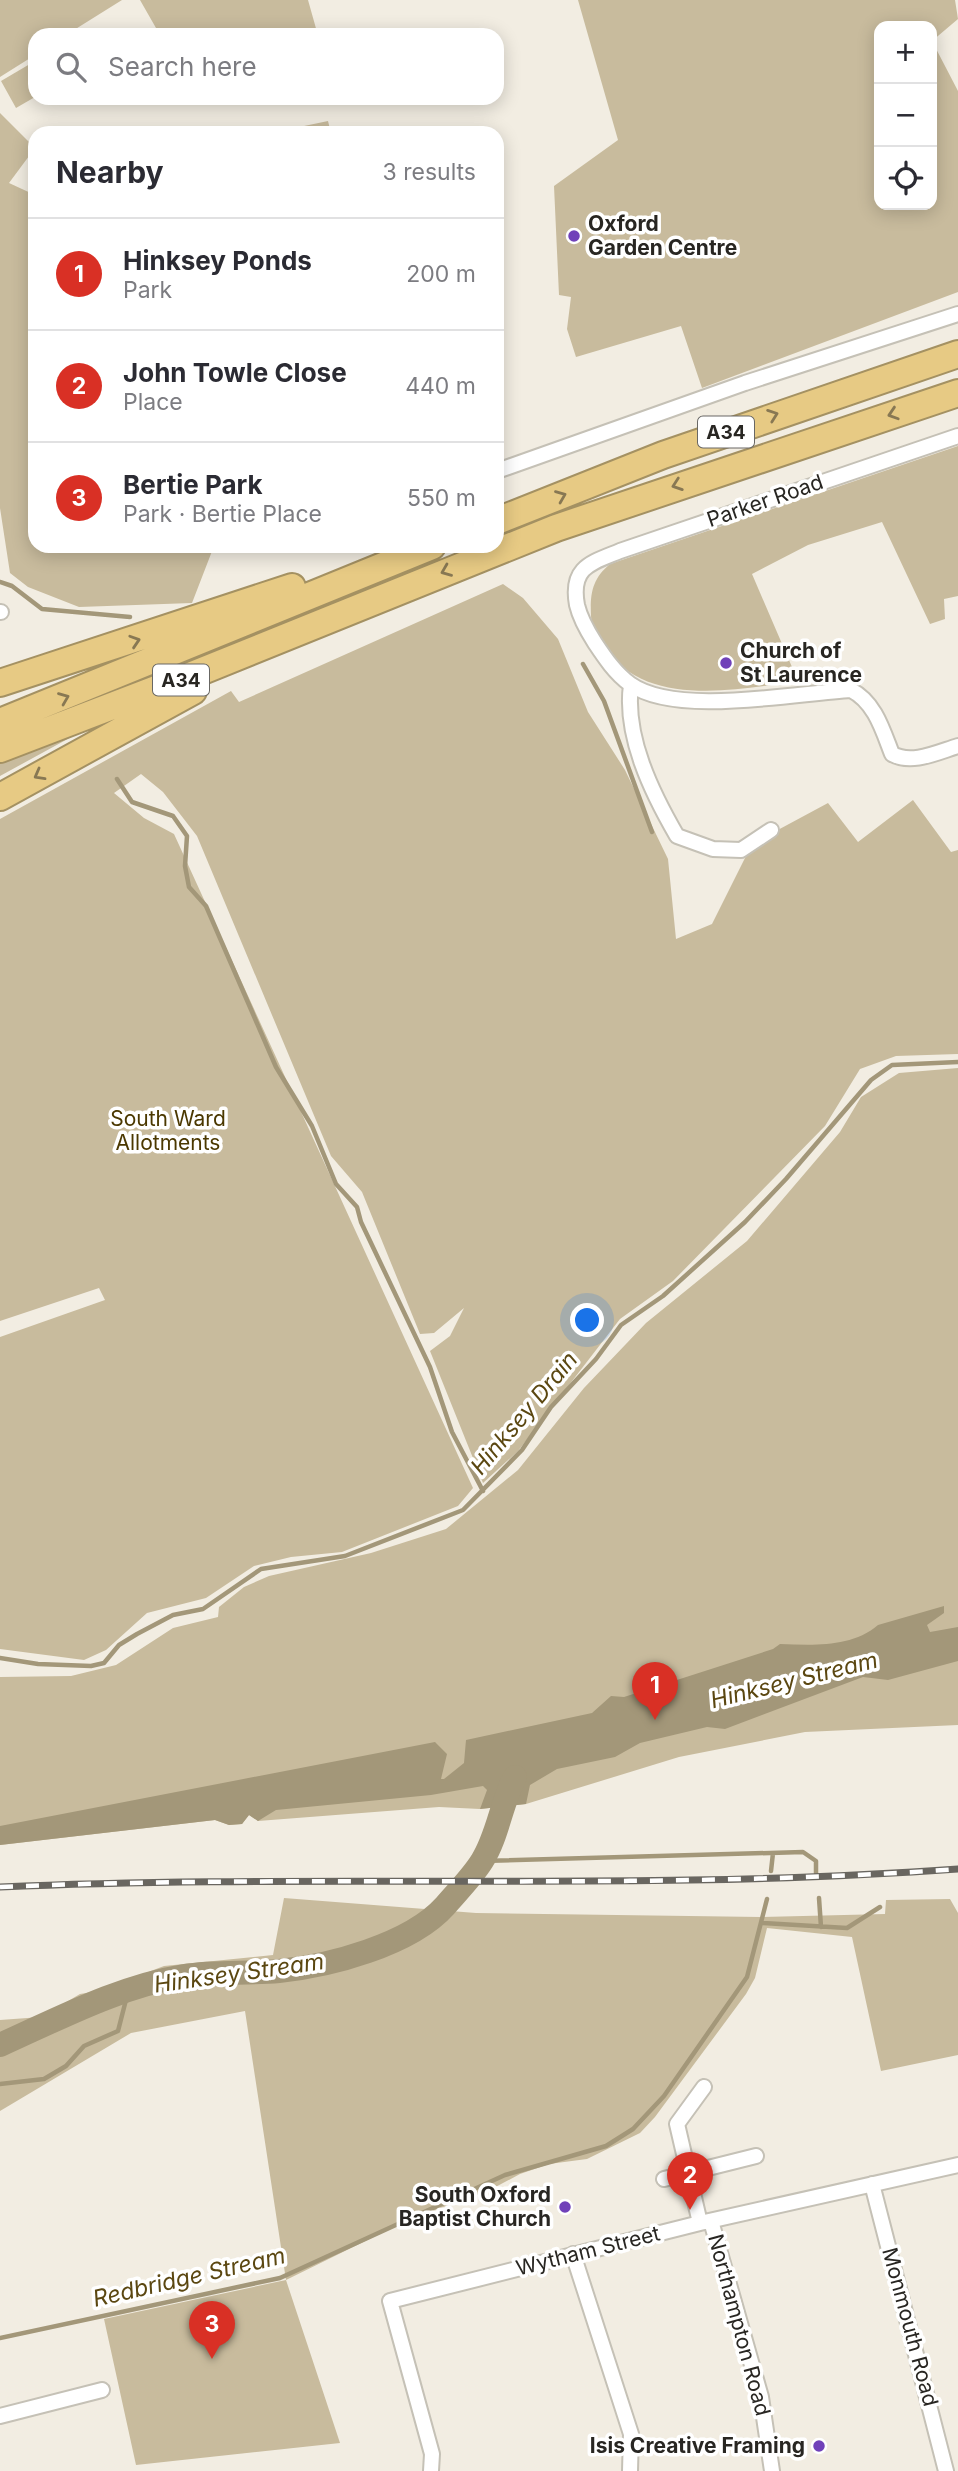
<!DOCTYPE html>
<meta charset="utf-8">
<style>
:root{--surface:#fff;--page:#f7f7f7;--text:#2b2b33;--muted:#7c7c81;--line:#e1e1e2;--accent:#d93025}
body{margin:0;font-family:Inter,sans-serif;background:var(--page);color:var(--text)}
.controls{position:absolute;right:21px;top:21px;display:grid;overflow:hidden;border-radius:14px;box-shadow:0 4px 18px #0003}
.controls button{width:63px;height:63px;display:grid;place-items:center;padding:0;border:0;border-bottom:2px solid var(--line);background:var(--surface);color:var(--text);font:35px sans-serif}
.you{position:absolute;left:588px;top:1321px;width:24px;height:24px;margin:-18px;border:5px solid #fff;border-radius:50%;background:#1a73e8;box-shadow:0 0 0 10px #1a73e833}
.badge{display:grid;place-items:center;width:46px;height:46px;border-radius:50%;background:var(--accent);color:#fff;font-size:23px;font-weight:700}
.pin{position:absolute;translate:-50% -58px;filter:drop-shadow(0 2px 4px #0008)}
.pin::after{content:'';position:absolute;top:37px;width:24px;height:21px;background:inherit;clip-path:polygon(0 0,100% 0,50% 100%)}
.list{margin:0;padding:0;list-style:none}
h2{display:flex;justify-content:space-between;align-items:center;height:91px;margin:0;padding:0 28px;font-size:30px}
h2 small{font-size:23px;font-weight:400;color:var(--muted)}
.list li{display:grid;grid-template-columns:46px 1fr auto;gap:21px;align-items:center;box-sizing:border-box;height:112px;padding:0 28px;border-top:2px solid var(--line)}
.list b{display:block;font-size:26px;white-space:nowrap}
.list p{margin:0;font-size:23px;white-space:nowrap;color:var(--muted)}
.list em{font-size:23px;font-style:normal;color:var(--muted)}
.icon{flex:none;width:38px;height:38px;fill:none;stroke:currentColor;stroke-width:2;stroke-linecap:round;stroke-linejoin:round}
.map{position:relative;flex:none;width:958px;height:2471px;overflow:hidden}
.search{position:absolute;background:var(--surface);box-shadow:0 4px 18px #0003;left:28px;top:28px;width:476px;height:77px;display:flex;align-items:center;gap:18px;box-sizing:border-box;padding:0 24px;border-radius:21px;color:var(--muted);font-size:26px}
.panel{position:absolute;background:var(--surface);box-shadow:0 4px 18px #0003;left:28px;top:126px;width:476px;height:427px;border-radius:21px}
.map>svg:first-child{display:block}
.green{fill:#c8bb9d;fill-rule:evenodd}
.water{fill:#a39779}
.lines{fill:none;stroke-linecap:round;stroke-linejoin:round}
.stream{stroke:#a39779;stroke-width:4.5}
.river{stroke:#a39779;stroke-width:24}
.street-casing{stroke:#c5c1b6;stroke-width:18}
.highway-casing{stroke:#a49162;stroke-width:30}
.street{stroke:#fff;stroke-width:14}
.highway{stroke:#e7ca84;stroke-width:26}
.rail-casing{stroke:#696660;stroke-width:7}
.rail{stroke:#fff;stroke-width:4.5;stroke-dasharray:13;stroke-linecap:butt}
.oneway{stroke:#887853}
.poi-dot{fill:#7041b9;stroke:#fff;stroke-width:2.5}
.labels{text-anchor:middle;stroke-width:7;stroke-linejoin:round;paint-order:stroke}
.shield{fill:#fff;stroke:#686764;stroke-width:2}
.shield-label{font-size:19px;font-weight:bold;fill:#282622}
.poi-label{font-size:21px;font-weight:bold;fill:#282622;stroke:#fff;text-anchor:start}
.street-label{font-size:21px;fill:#282622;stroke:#fff}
.park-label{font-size:21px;fill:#4b3800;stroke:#fff}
.water-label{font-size:23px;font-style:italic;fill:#5b4711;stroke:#fff}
</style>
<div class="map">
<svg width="958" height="2471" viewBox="0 0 958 2471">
<rect width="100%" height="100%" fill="#f2ede2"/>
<path class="green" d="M0,0H122L66,35H35V55L0,77Z
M140,0H308L317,32L309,35H160Z
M578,0H955L958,19L932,41L958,91V292L702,388L681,326L576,357L567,329L571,297L559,295L554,186L618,140ZM879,26H932V205H879Z
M35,61V97L16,108L1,81Z
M0,113L35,148L9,183L35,195V546H214L192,603L79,607L28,587L10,573L0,508Z
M328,121L331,133H282L285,130Z
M958,446V596L944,599L945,619L930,624L882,522L808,545L752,574L798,681C738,690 641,709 604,645C599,636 591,627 591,616C590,594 592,579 610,564Z
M503,584L523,598L558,639L588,712L625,770L668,859L676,939L712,924L752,844L828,803L858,842L913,800L951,852L958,850V1054L896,1056L860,1069L825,1126L673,1281L620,1319L518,1451L483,1483L430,1351L450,1336L464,1308L434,1333L420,1334L362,1192L331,1156L197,836L163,792L141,774L114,793L144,818L174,834L473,1488L458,1506L342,1552L291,1557L254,1566L206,1598L147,1613L106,1650L84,1660L0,1649V1337L105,1300L99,1288L0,1321V819L231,691L239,702Z
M75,735L0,776V762Z
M958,1068V1725L805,1732L679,1757L526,1804L480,1809L439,1807L258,1821L249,1815L242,1824L229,1825L215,1820L0,1845V1677L71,1676L116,1665L173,1628L218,1617L219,1607L244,1587L269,1576L371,1553L446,1529L518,1470L584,1388L646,1323L747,1241L840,1132L861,1097L899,1073Z
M284,1898L476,1913L761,1917L885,1914L886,1900L950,1899L958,1913V2055L881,2071L852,1937L767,1928L755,1978L746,1994L655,2117L640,2133L587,2159L549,2164L520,2174L488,2191L410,2219L286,2280L340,2443L136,2465L104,2319L286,2280L245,2011L131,2033L0,2111V2020L41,2017L80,1994L98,1991L164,1966L273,1955Z"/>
<path class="water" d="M944,1606V1613L927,1625L930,1632L958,1627V1661L888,1680L863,1677L725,1729L707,1727L640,1743L615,1757L557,1769L530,1785L526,1804L480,1809L487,1790L483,1786L431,1795L276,1810L258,1821L249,1815L242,1824L229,1825L215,1820L0,1845V1826L435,1742L447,1754L441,1779H444L464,1763L466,1740L592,1713L611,1696L624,1697L773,1649L780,1644C813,1645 851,1648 878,1625Z"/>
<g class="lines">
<path class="stream" d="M0,582L12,586L42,609L130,617
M583,664L604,701L652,832
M117,779L132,802L173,816L187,836L185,866L189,887L206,906L276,1067L312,1126L336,1184L357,1207L361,1222L430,1367L452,1432L483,1491
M0,1658L38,1664L91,1666L104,1663L119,1645L137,1634L173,1615L203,1609L261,1569L345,1556L463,1510L522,1450L551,1407L596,1359L621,1325L663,1296L745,1222L786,1179L871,1080L892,1065L958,1062
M482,1861L803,1852L816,1861V1873
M771,1871L773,1853
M819,1898L821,1927
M763,1923L847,1928L880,1907
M0,2084L44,2079L66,2066L84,2046L118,2031L128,1992
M0,2338L280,2278L505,2175L606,2146L633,2129L664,2096L747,1977L767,1899"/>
<path class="river" d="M0,2045C58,2019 120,1986 184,1976C215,1971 247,1974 279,1971C329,1966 410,1945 445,1906C457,1892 472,1877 482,1861C498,1836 501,1803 515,1777"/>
<g class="street-casing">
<path id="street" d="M958,436L620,551C591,563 570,567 577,605C580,618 588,632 595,643C605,658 615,673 630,684C676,717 795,693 851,690C875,702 883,731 892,754C912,765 938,752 958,746
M497,471L745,383L958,314
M0,612H1
M631,685C624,736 652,793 677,836L713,849L741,850L771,830
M664,2179L756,2156
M872,2184L946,2471
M711,2221L761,2397L772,2471
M700,2223L677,2124L704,2087
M573,2254L631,2434L630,2471
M0,2416L102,2390
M431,2471L432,2454L390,2301L700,2223L958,2165"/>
</g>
<g class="highway-casing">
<path id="highway" d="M497,521L663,455L958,354
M0,683L292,587
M0,722L432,546
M0,749L180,680L556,528L958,393
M0,797L193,691"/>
</g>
<use href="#street" class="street"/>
<use href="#highway" class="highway"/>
<g class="rail-casing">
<path id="rail" d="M0,1887C319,1873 639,1892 958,1869"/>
</g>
<use href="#rail" class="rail"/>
</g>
<defs><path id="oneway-chevron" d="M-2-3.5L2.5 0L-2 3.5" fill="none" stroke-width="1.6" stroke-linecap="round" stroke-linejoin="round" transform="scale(1.75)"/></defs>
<g class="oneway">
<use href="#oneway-chevron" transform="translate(893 414) rotate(162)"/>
<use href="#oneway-chevron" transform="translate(773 415) rotate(-20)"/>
<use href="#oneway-chevron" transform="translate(677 485) rotate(161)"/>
<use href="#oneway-chevron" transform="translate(561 496) rotate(-22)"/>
<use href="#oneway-chevron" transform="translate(446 571) rotate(158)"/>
<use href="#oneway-chevron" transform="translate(135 641) rotate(-18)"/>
<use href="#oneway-chevron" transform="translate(64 698) rotate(-22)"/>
<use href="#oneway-chevron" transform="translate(39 775) rotate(151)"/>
</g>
<g class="poi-dot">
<circle cx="574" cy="236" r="7"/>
<circle cx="726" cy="663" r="7"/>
<circle cx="565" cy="2207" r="7"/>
<circle cx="819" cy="2446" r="7"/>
</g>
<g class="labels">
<g class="shield">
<rect x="698" y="416.5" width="56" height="31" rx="5"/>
<rect x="153" y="664.5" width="56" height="31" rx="5"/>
</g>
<g class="shield-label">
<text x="726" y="439">A34</text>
<text x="181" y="687">A34</text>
</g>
<g class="poi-label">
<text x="588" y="231">Oxford<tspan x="588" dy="24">Garden Centre</tspan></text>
<text x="740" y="658">Church of<tspan x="740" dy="24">St Laurence</tspan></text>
<text x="551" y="2202" text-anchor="end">South Oxford<tspan x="551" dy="24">Baptist Church</tspan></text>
<text x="805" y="2453" text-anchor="end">Isis Creative Framing</text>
</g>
<g class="street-label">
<text transform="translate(765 501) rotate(-19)" y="7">Parker Road</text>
<text transform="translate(588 2251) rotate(-14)" y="7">Wytham Street</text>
<text transform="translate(739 2325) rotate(75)" y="7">Northampton Road</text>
<text transform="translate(910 2327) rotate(75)" y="7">Monmouth Road</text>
</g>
<g class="park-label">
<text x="168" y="1126">South Ward<tspan x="168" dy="24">Allotments</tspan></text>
</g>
<g class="water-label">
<text transform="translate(524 1413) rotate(-50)" y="8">Hinksey Drain</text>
<text transform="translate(794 1680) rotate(-14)" y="8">Hinksey Stream</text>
<text transform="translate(239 1973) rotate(-8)" y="8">Hinksey Stream</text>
<text transform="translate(189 2277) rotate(-13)" y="8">Redbridge Stream</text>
</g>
</g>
</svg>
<div class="controls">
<button>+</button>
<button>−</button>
<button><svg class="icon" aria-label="locate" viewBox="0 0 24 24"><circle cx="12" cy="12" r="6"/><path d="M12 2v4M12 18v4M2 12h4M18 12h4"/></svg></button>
</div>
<div class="you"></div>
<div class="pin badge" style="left:655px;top:1720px">1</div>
<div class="pin badge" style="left:690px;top:2210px">2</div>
<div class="pin badge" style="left:212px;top:2359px">3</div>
<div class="search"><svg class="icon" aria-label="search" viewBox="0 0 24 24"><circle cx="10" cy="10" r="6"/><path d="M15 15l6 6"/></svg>Search here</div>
<section class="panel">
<h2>Nearby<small>3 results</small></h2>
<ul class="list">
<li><span class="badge">1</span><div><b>Hinksey Ponds</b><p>Park</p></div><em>200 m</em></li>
<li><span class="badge">2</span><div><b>John Towle Close</b><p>Place</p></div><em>440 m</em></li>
<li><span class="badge">3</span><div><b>Bertie Park</b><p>Park · Bertie Place</p></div><em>550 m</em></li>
</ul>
</section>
</div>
